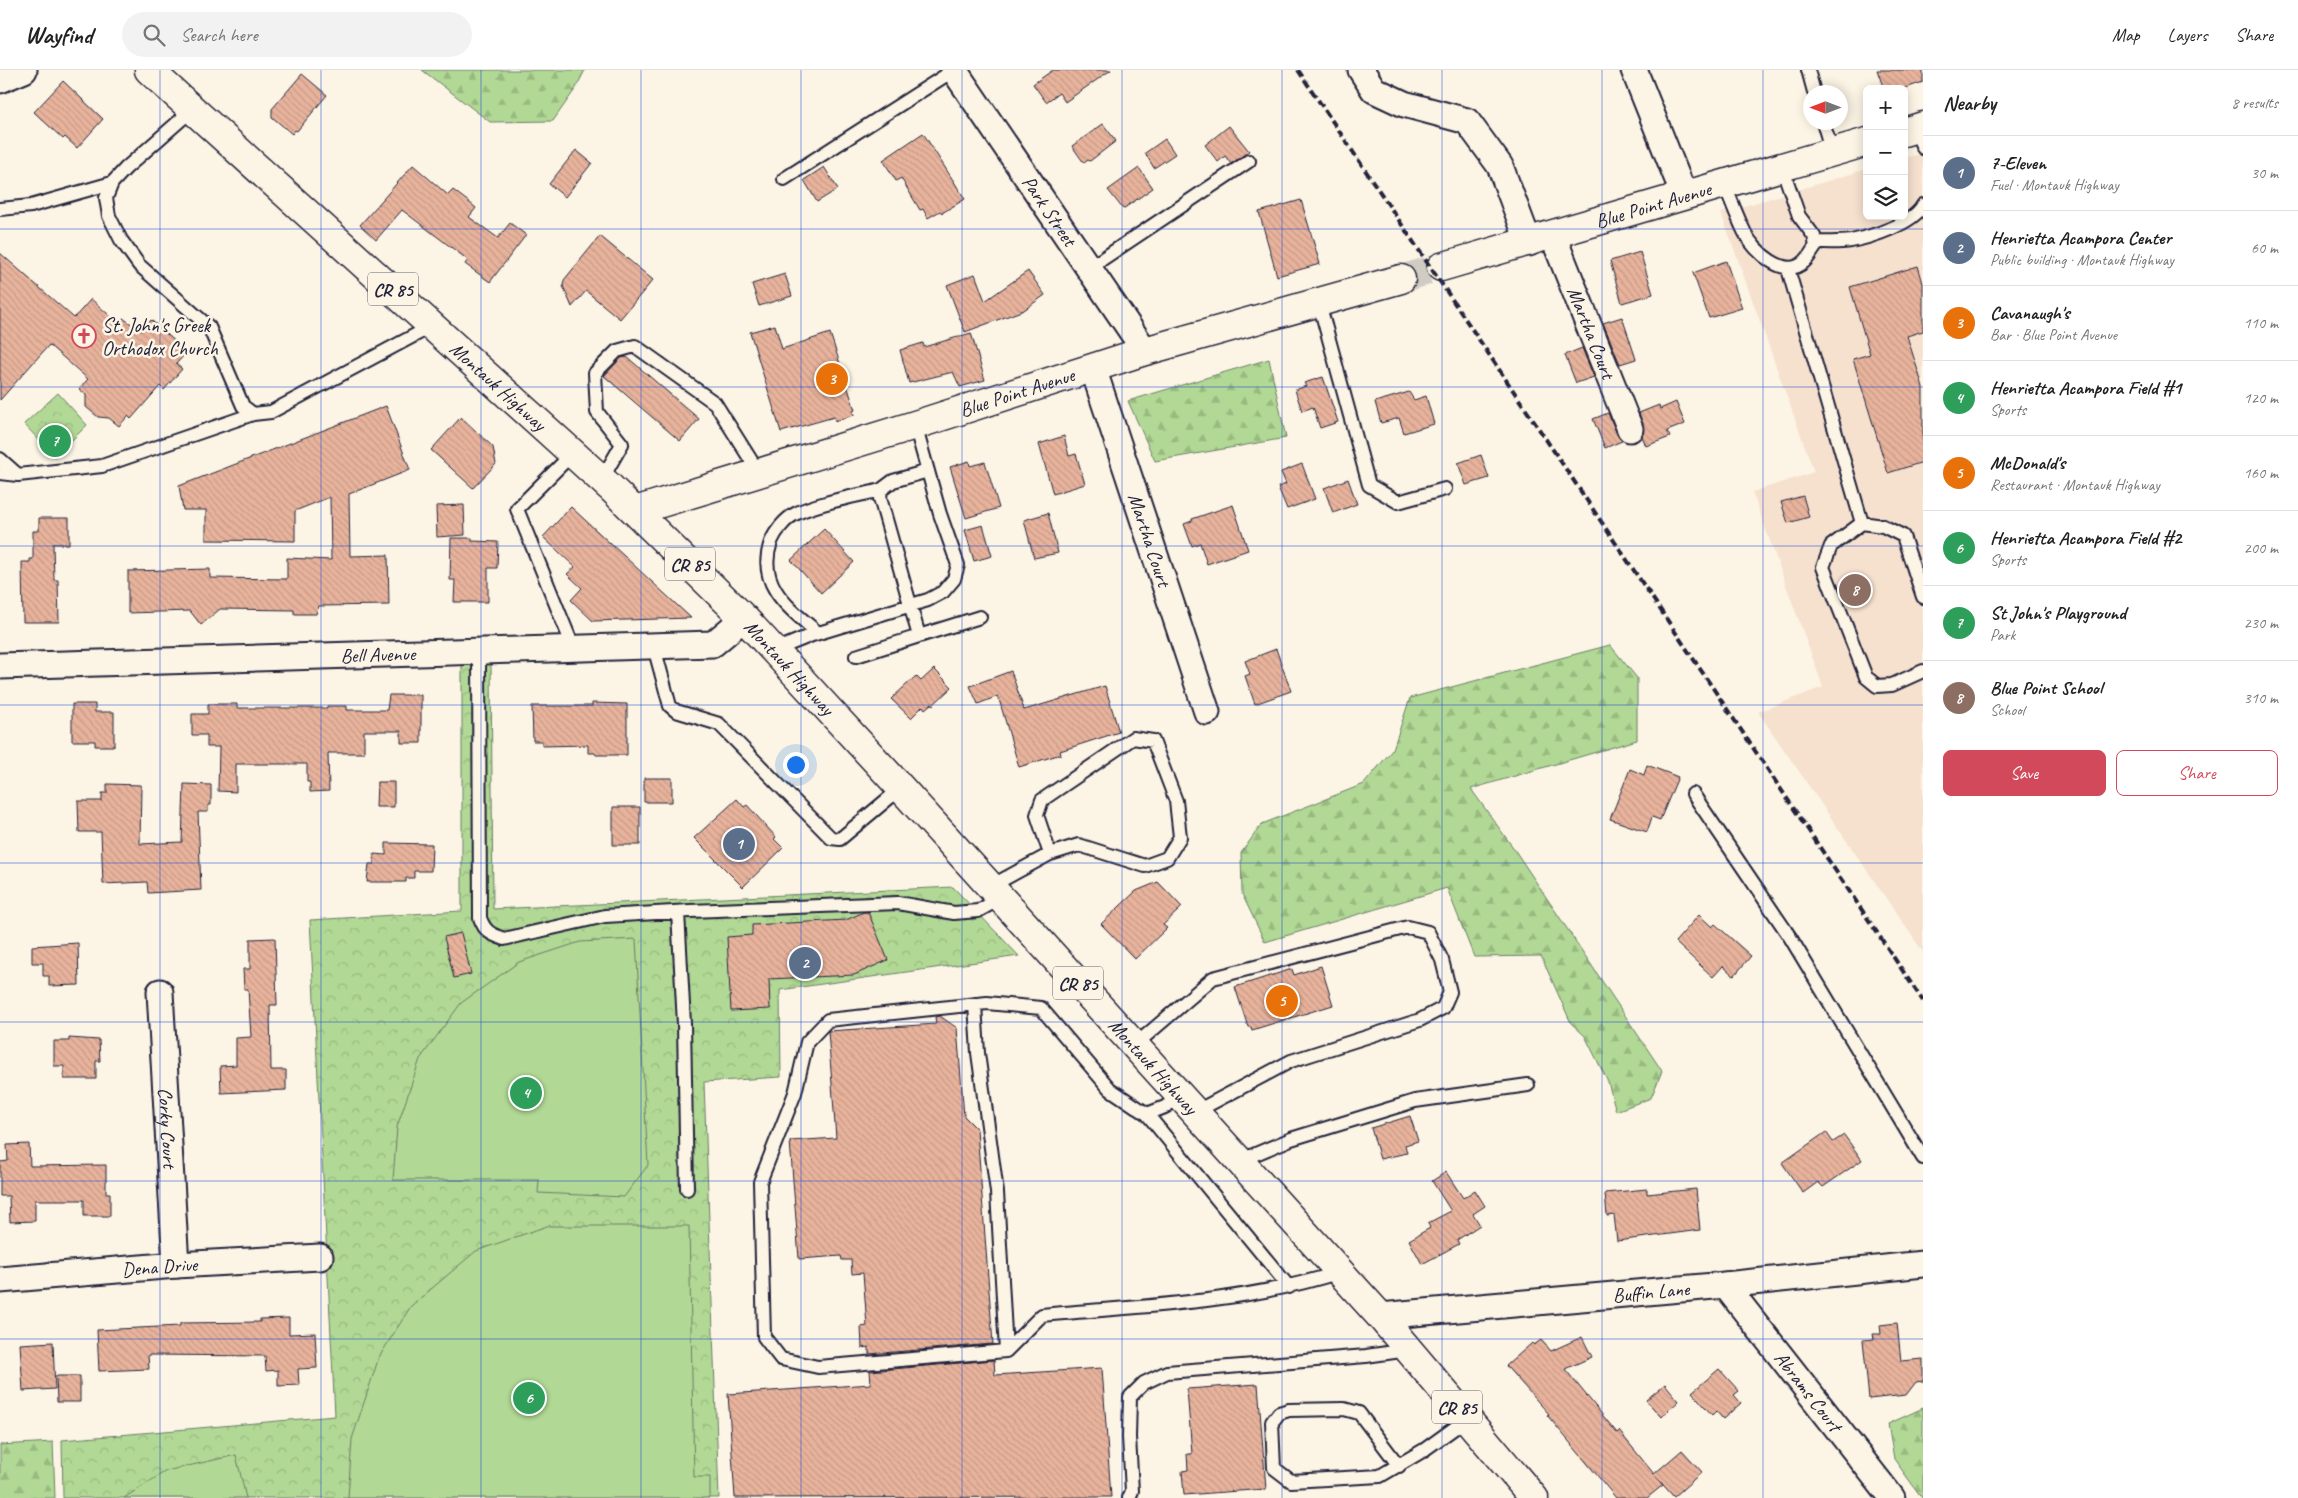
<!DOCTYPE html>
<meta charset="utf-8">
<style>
:root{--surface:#fff;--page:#f2f2f2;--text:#222;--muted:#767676;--line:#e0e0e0;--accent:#d1495b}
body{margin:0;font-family:Caveat,sans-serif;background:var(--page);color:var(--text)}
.controls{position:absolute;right:15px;top:15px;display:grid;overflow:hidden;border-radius:8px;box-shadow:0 2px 12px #0003}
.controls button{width:45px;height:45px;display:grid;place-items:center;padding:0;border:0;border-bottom:1px solid var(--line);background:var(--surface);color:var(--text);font:25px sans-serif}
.compass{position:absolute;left:1803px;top:15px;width:45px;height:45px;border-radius:50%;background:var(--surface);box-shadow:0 2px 12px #0003;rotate:270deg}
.you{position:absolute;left:795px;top:694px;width:18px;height:18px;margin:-12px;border:4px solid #fff;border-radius:50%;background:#1a73e8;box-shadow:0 0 0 8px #1a73e833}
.badge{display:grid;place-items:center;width:32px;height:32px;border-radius:50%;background:var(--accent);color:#fff;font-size:16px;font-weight:700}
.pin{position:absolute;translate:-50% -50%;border:2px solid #fff;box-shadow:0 1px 5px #0006}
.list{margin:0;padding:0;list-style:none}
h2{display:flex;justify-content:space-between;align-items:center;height:65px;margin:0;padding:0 20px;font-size:21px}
h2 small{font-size:16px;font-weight:400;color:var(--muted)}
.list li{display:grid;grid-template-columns:32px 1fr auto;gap:15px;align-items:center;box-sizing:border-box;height:75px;padding:0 20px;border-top:1px solid var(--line)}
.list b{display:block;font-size:19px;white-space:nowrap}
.list p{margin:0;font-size:16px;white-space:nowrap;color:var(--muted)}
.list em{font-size:16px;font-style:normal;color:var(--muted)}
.actions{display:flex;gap:10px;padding:15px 20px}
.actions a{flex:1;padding:11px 0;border:1px solid var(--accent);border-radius:8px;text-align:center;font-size:18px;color:var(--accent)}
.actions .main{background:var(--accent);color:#fff}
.icon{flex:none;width:28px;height:28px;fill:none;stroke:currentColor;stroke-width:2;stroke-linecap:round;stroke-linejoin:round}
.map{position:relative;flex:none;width:1923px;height:1428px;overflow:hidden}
header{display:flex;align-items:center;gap:30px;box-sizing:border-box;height:70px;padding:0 25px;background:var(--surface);border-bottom:1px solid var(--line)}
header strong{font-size:24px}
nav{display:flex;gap:28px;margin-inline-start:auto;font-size:18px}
.search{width:350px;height:45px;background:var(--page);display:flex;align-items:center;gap:12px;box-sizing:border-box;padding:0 18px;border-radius:28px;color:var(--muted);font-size:19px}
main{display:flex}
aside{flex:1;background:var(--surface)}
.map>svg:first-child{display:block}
.built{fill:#f6e1cf}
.forest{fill:url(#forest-firs);stroke:#6a7d68}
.park{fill:url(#park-crowns);stroke:#6a7d68}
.pitch{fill:#b1d894;stroke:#6a7d68}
.building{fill:url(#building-back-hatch);stroke:#22223b}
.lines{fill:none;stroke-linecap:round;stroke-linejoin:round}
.secondary-tunnel{stroke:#d0cbc3;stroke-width:28;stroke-dasharray:28 14;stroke-linecap:butt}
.lane-casing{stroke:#22223b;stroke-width:16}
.street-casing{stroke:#22223b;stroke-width:29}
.secondary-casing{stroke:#22223b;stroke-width:31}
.primary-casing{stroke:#22223b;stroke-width:31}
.lane{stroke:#fcf5e5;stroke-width:12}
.street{stroke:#fcf5e5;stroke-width:25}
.secondary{stroke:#fcf5e5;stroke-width:28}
.primary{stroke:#fcf5e5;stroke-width:28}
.rail{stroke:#22223b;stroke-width:4;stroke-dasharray:8 4;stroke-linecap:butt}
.grid{fill:none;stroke:#1d4ed8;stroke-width:1;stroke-opacity:0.55}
.labels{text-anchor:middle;stroke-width:5;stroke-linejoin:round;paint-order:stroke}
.shield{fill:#fcf5e5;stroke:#63616e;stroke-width:1}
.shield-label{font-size:19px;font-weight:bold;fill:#22223b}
.street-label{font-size:20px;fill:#22223b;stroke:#fcf5e5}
.poi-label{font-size:20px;fill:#22223b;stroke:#fcf5e5;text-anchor:start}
</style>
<header>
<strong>Wayfind</strong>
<div class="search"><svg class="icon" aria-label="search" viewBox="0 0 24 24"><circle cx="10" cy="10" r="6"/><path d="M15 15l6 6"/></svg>Search here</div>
<nav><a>Map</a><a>Layers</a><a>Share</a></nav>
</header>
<main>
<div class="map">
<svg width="1923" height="1428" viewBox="0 0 1923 1428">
<defs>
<pattern id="forest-firs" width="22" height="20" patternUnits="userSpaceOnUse" patternTransform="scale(1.25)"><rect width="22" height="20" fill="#b1d894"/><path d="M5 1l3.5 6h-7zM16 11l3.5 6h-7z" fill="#98b980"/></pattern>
<pattern id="park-crowns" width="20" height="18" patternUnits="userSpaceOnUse" patternTransform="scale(1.25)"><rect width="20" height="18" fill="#b1d894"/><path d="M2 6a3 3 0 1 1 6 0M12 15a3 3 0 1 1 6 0" fill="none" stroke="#98b980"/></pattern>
<pattern id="building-back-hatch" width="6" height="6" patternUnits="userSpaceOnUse" patternTransform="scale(1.25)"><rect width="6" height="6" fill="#e8b39c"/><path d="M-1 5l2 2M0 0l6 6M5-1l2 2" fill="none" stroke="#c79a87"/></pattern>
</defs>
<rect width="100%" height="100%" fill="#fcf5e5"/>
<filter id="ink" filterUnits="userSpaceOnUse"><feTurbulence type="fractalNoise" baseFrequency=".02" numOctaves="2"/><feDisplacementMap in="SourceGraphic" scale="10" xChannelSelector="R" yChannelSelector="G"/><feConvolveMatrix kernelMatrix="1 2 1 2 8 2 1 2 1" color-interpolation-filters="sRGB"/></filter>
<g filter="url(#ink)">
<path class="built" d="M1923,83V882L1758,642L1823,617L1752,422L1814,402L1721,143L1867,99V146H1904V88Z"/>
<path class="forest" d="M422,0H585L576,18L553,51L490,52Z
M1269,289L1286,368L1155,391L1128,331Z
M1610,575L1637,608V670L1471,719L1512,776L1662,1001L1651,1028L1616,1041L1608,1012L1585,966L1571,953L1541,886L1474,887L1447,818L1265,872L1242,824L1241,783L1262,754L1364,714L1393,679L1410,628Z
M1923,1338V1428H1922L1894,1389L1888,1354Z
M53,1372L55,1428H0V1375Z"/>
<path class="park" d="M58,323L87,355L55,387L24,354Z
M462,590H491L493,839L953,817L1019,886L780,920L781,1007L704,1012L719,1428H63L62,1370L335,1346L310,850L462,841Z"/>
<path class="pitch" d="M636,869L648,1095L624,1127L538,1123L539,1110H393L397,1057L420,989L461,933L519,892L580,872Z
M547,1156H689L694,1407H710V1428H348L352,1369L379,1287L411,1236L476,1181Z
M236,1385L246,1428H124L166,1401Z"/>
<path class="building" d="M1053,0H1111L1065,32L1059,23L1046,32L1033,14Z
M1877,0H1923V12L1903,19H1884Z
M302,4L327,25L297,61L295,60L292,64L272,47V39Z
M63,11L103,49L77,78L65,67L63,69L34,42Z
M1103,54L1116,71L1090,91L1088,90L1084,93L1072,76Z
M1229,56L1249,81L1231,94L1225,86L1218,92L1205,75Z
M923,63L965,129L942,143L940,141L928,148L923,139L920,140L901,108L896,111L883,90Z
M1165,69L1175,84L1154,98L1145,83Z
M576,80L592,93L565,127L549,114Z
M413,95L448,125L453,120L470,133L476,138L469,147L498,168L510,153L526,165L490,212L465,194L468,190L402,140L376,170L360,155Z
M824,97L838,119L817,132L804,110Z
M1139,98L1153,118L1123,139L1108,120Z
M1301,130L1320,194L1277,206L1259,142Z
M600,166L653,210L620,249L586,221L572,237L563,216L564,210Z
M1640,182L1653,224L1622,233L1610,191Z
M0,183L74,248L91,229L118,253L123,248L141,261L151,250L187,282L176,294L182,299L164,320L160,316L131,349L128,346L119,356L109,348L98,347L86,337V325L79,319L88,309L49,275L0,330Z
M1726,191L1742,238L1709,248L1693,203Z
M1918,196L1923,213V261L1907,266L1923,317V392L1888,403L1853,289L1870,284L1850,217Z
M1028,201L1045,225L1024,240L965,262L947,215L975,204L985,231Z
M785,204L792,226L759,236L752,214Z
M1622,247L1636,289L1620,294L1603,253Z
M775,255L782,279L830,263L855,340L853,341L854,345L835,351L834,347L781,362L750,262Z
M971,263L985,310L960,317L953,302L909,313L900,280L923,273L924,277Z
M1582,278L1594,307L1576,313L1565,285Z
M627,287L699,349L680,371L604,306L621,288Z
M1323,307L1338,352L1320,358L1313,337L1302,341L1295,320L1306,316L1304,313Z
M1409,322L1414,330L1426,326L1434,354L1404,363L1399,348L1381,353L1375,332Z
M1676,332L1685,354L1667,361L1670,367L1646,376L1642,366L1643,354L1639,343L1659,335L1660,339Z
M386,336L410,400L349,424L350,486L388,485L389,535L319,536L316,544H294V540L220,539L201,555L190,541L128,543V501L210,499V508L287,509V488L331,490L330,427L295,441V471L206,470V440H183L179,416Z
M1608,343L1617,364L1622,371L1605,378L1593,349Z
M461,347L493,377L496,394L473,418L431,380Z
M1064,366L1069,386L1076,384L1085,414L1053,424L1039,374Z
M1481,385L1489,408L1466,415L1458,393Z
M969,391L970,396L985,392L999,438L966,448L950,397Z
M1302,394L1315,429L1287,439L1278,417L1286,414L1281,402Z
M1348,409L1357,434L1333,443L1324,418Z
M1803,426L1809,447L1788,453L1781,432Z
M464,435L465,465L437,467L436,436Z
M1233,435L1248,480L1207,494L1200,473L1192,476L1184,454L1192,451V449Z
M571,437L691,548L593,551L571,530L582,518L567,504L575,497L543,467Z
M1048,443L1058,483L1034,488L1024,450Z
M39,448H69V474H53L54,510H58L59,552H23L22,492H30V489H33V461H39Z
M983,455L992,486L974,491L965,460Z
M824,459L854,492L821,523L791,490Z
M451,468H472V471L498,472L497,498H488V532H454L455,510H450Z
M1276,579L1291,621L1255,634L1245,606L1250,604L1245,591Z
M934,599L952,617L933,635L932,633L925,639L923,636L911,648L891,629L916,606L921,611Z
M1011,601L1024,640L1105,616L1119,662L1060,681L1061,684L1019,697L998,626L978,634L970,616Z
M389,625H421V673H401V661H364V683H328L329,721L310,722V712H307V694H236V722L218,721L219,677H207V665H192V644H208V634H237V638H327V636H347V640H387Z
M592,633L627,634V685H596L595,683H588V675L542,676V671H533L532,636H592Z
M72,634H95V642H114V676H95V671H72Z
M1647,695L1678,707L1660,750L1652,747L1647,762L1610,749L1630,699L1644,705Z
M644,708H672V732H644Z
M377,712H394V737H376Z
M107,714L141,715L140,774L182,772L184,714L211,715V735H208V742H198L201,820L148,823L147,812L103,814L101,762H79L78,731H102V723H107Z
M737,729L744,737L747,735L776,767L774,769L783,778L743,817L694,768Z
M613,737H640V775H613Z
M386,773L432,774L431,801H414V808H406V812H367L369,794H374V784L386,785Z
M1158,812L1182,837L1163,855L1167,858L1135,889L1101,854L1136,821Z
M864,842H868L888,890L854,905L769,909L770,939L731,941L727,867L752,865V855L846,850Z
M1699,845L1712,857L1715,854L1751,886L1734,906L1723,896L1713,907L1675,872Z
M461,863L471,904L454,908L444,867Z
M275,868L277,935H270L271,1000H286V1020L221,1023L220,996L236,995V968L251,967L248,919H244L243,899H250V869Z
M78,873L79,915L49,916V906H43V893H32V876Z
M1321,896L1333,935L1252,960L1251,957H1248L1235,917L1292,899L1294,905Z
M940,946L957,958L964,1046L977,1059L993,1274L869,1284V1277L862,1278L861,1257L867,1256L863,1203L852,1204L851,1190H842L841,1186L799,1189L790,1071L836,1068L828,961L936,954L935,947Z
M69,968L99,970L100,991H96V1009H64V996H54V971H69Z
M1410,1046L1418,1071L1405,1075L1407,1083L1380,1089L1371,1058Z
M1826,1062L1833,1072L1844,1065L1862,1090L1823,1117L1818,1112L1803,1123L1782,1093Z
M29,1074L30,1096L106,1095V1123H110V1146H84V1130H35V1151L10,1152L9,1126H0V1092L8,1091L7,1075Z
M1446,1102L1463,1128L1475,1120L1485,1136L1473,1144L1480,1155L1457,1170L1459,1174L1422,1194L1409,1170L1430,1158L1428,1153L1451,1141L1432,1111Z
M1647,1119V1124L1696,1119L1700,1160L1617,1171L1614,1145L1607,1146L1605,1123Z
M289,1248V1264L315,1263L317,1298L298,1299L299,1315L278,1316V1300L266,1301L265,1286L148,1285L149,1299L99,1301L97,1260L180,1256V1253L260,1252V1249Z
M1897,1253L1901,1291L1923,1289V1311L1916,1312L1906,1325L1869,1329L1863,1270L1874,1269L1873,1264H1881L1880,1255Z
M1582,1267L1592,1287L1565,1299L1617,1363L1619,1361L1654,1404L1682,1380L1702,1402L1674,1427L1655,1406L1663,1415L1647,1428H1616L1547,1345L1549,1344L1506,1296L1532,1273L1534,1275L1541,1270L1551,1281Z
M53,1272L55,1319L23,1321L20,1274Z
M994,1290L995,1305L1102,1298L1111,1427L735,1428L728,1324L871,1314L870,1301Z
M1719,1299L1739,1321L1734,1325L1741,1333L1723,1349L1716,1341L1712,1345L1692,1322Z
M56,1306H80V1332H57Z
M1258,1314L1266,1419L1184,1425L1182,1401L1188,1400L1187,1384H1192L1187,1319Z
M1665,1314L1679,1331L1661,1347L1646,1330Z"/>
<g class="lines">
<path class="secondary-tunnel" d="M1401,209L1441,197"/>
<g class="lane-casing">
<path id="lane" d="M1808,0L1814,22
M193,39L126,98L112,113L106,128L109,146L121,170L139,195L209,257L243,336L253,344L271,342L434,255
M1823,52L1832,82
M1915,59L1923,78
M784,109L954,0
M1724,113C1731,130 1737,147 1745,163C1754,181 1785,210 1804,192C1809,188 1812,181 1816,176L1814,166L1799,146L1782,97
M0,139L31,136L112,113
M1815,172C1827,172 1839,173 1851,171C1871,167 1913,154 1923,135
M1089,198L1249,91
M1788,199L1862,453
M1319,233L1369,415L1398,432L1445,419
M573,383L517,439L574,579
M0,389L18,405
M0,403L18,405L102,396L253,344
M602,409L622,374L597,342L595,303L617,281L635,276L715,333L759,403
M1923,527L1903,466L1883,456L1862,453L1831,476L1823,497L1866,607L1877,616L1892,615L1923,601
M818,563C789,538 756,515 771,472C775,462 785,449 795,444C816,433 857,426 881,420
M919,566L980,547
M654,577L670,636L676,641L719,654L831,768L840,769L901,718
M775,580L812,565L928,530L943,522L954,509L958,495L940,444L915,355
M479,582L480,848C485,862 491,864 504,869L605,846L690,841L898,833L954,843L978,841L1001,828
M856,586L919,566L880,428L881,420L893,411L928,401
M1693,724L1790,867L1923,1088
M991,816L1050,784L1079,775L1145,796L1167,788L1180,767L1176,731L1153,671L1133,668L1042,730L1037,745L1050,784
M678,842L684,954L687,1119
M975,934L978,983L997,1122L1006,1281
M1135,975L1213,908L1408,857L1428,862L1442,890L1450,922L1443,938L1420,950L1291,991L1195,1042
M1147,1044L1165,1037L1180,1026
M1239,1091L1291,1069L1415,1031L1528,1015
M1289,1217L1147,1044L1110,1019L1041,938L987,933L828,950L807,972L795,1023L760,1112L764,1267L781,1289L818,1297L1006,1281L1042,1245C1142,1236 1244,1233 1340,1202
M1399,1396L1359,1343L1344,1339L1289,1340L1279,1343L1272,1352L1274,1398L1291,1411L1380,1406L1424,1380L1467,1349
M1129,1428L1132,1421L1129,1367L1130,1327L1144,1313L1167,1302L1366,1286L1408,1280"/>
</g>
<g class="street-casing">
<g id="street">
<path id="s1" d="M954,0L1145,281"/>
<path d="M1361,0L1374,20L1404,34L1467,51L1500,96L1529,173"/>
<path d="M1634,0L1684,125"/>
<path d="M0,10L24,0"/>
<path id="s2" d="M1553,166L1630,359"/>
<path id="s3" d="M1093,298L1207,642"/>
<path id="s4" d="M0,596L713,574L744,548"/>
<path id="s5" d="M160,922L176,1195"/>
<path id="s6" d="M0,1210L176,1195L320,1187"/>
<path id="s7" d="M1725,1215L1892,1428"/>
<path id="s8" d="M1380,1246L1725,1215L1923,1194"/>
</g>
</g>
<g class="secondary-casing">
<g id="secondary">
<path d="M1904,62L1923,56"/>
<path id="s9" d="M1441,197L1867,72"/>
<path id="s10" d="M635,441L915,355L1145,281L1401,209"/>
</g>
</g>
<g class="primary-casing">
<g id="primary">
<path id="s11" d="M149,0L611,418L744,548L901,718L1380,1246L1534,1428"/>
</g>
</g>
<use href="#lane" class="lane"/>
<use href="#street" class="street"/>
<use href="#secondary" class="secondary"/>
<use href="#primary" class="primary"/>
<path class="rail" d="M1298,0L1923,931"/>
</g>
</g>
<path class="grid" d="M160,0V1428M321,0V1428M481,0V1428M641,0V1428M801,0V1428M962,0V1428M1122,0V1428M1282,0V1428M1442,0V1428M1602,0V1428M1763,0V1428M0,159H1923M0,317H1923M0,476H1923M0,635H1923M0,793H1923M0,952H1923M0,1111H1923M0,1269H1923"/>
<defs>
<g id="church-ring" transform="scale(1.25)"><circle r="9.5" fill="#fcf5e5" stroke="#d1495b" stroke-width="1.5"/><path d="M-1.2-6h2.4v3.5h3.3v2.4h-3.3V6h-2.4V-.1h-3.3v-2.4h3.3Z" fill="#d1495b"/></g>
</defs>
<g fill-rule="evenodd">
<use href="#church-ring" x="84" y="266"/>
</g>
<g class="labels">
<g class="shield">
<rect x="368" y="202.5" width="50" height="33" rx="4"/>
<rect x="665" y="477.5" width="50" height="33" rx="4"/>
<rect x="1053" y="896.5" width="50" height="33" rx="4"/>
<rect x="1432" y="1320.5" width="50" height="33" rx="4"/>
</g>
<g class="shield-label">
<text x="393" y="226">CR 85</text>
<text x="690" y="501">CR 85</text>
<text x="1078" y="920">CR 85</text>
<text x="1457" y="1344">CR 85</text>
</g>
<g class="street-label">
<text dy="7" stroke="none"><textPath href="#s9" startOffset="221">Blue Point Avenue</textPath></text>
<text dy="7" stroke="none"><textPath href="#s1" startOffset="170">Park Street</textPath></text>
<text dy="7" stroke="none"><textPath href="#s2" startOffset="104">Martha Court</textPath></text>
<text dy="7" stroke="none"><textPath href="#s11" startOffset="471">Montauk Highway</textPath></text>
<text dy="7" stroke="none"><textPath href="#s10" startOffset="400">Blue Point Avenue</textPath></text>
<text dy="7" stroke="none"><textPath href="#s3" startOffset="181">Martha Court</textPath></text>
<text dy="7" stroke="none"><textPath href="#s4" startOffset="378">Bell Avenue</textPath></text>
<text dy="7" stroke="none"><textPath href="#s11" startOffset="876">Montauk Highway</textPath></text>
<text dy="7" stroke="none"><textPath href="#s11" startOffset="1416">Montauk Highway</textPath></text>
<text dy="7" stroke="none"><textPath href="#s5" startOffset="136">Corky Court</textPath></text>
<text dy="7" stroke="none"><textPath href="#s6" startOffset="160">Dena Drive</textPath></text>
<text dy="7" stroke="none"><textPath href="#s8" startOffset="272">Buffin Lane</textPath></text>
<text dy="7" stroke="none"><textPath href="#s7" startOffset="135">Abrams Court</textPath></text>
</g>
<g class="poi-label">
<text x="102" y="262">St. John's Greek<tspan x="102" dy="23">Orthodox Church</tspan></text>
</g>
</g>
</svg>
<div class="controls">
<button>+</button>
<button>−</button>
<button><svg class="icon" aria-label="layers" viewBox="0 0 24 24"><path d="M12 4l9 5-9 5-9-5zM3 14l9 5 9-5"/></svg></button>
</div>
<svg class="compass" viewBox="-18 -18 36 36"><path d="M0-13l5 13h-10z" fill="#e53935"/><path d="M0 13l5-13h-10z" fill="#767676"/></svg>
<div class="you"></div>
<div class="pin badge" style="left:739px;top:774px;background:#5c6f8a">1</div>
<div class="pin badge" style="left:805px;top:893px;background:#5c6f8a">2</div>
<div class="pin badge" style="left:832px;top:309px;background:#e8710a">3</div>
<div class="pin badge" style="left:526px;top:1023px;background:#2e9e5b">4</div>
<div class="pin badge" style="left:1282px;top:931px;background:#e8710a">5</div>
<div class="pin badge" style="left:529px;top:1328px;background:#2e9e5b">6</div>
<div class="pin badge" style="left:55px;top:371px;background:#2e9e5b">7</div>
<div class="pin badge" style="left:1855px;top:520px;background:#8d6e63">8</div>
</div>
<aside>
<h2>Nearby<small>8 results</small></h2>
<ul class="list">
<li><span class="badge" style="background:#5c6f8a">1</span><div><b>7-Eleven</b><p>Fuel · Montauk Highway</p></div><em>30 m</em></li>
<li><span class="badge" style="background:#5c6f8a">2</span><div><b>Henrietta Acampora Center</b><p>Public building · Montauk Highway</p></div><em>60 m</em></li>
<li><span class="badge" style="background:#e8710a">3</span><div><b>Cavanaugh's</b><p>Bar · Blue Point Avenue</p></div><em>110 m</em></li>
<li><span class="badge" style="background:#2e9e5b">4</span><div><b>Henrietta Acampora Field #1</b><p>Sports</p></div><em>120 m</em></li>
<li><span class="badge" style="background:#e8710a">5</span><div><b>McDonald's</b><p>Restaurant · Montauk Highway</p></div><em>160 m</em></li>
<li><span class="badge" style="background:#2e9e5b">6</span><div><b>Henrietta Acampora Field #2</b><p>Sports</p></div><em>200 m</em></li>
<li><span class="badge" style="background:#2e9e5b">7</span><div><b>St John's Playground</b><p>Park</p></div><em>230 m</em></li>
<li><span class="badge" style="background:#8d6e63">8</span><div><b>Blue Point School</b><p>School</p></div><em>310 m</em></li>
</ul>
<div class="actions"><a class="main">Save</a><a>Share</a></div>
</aside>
</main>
